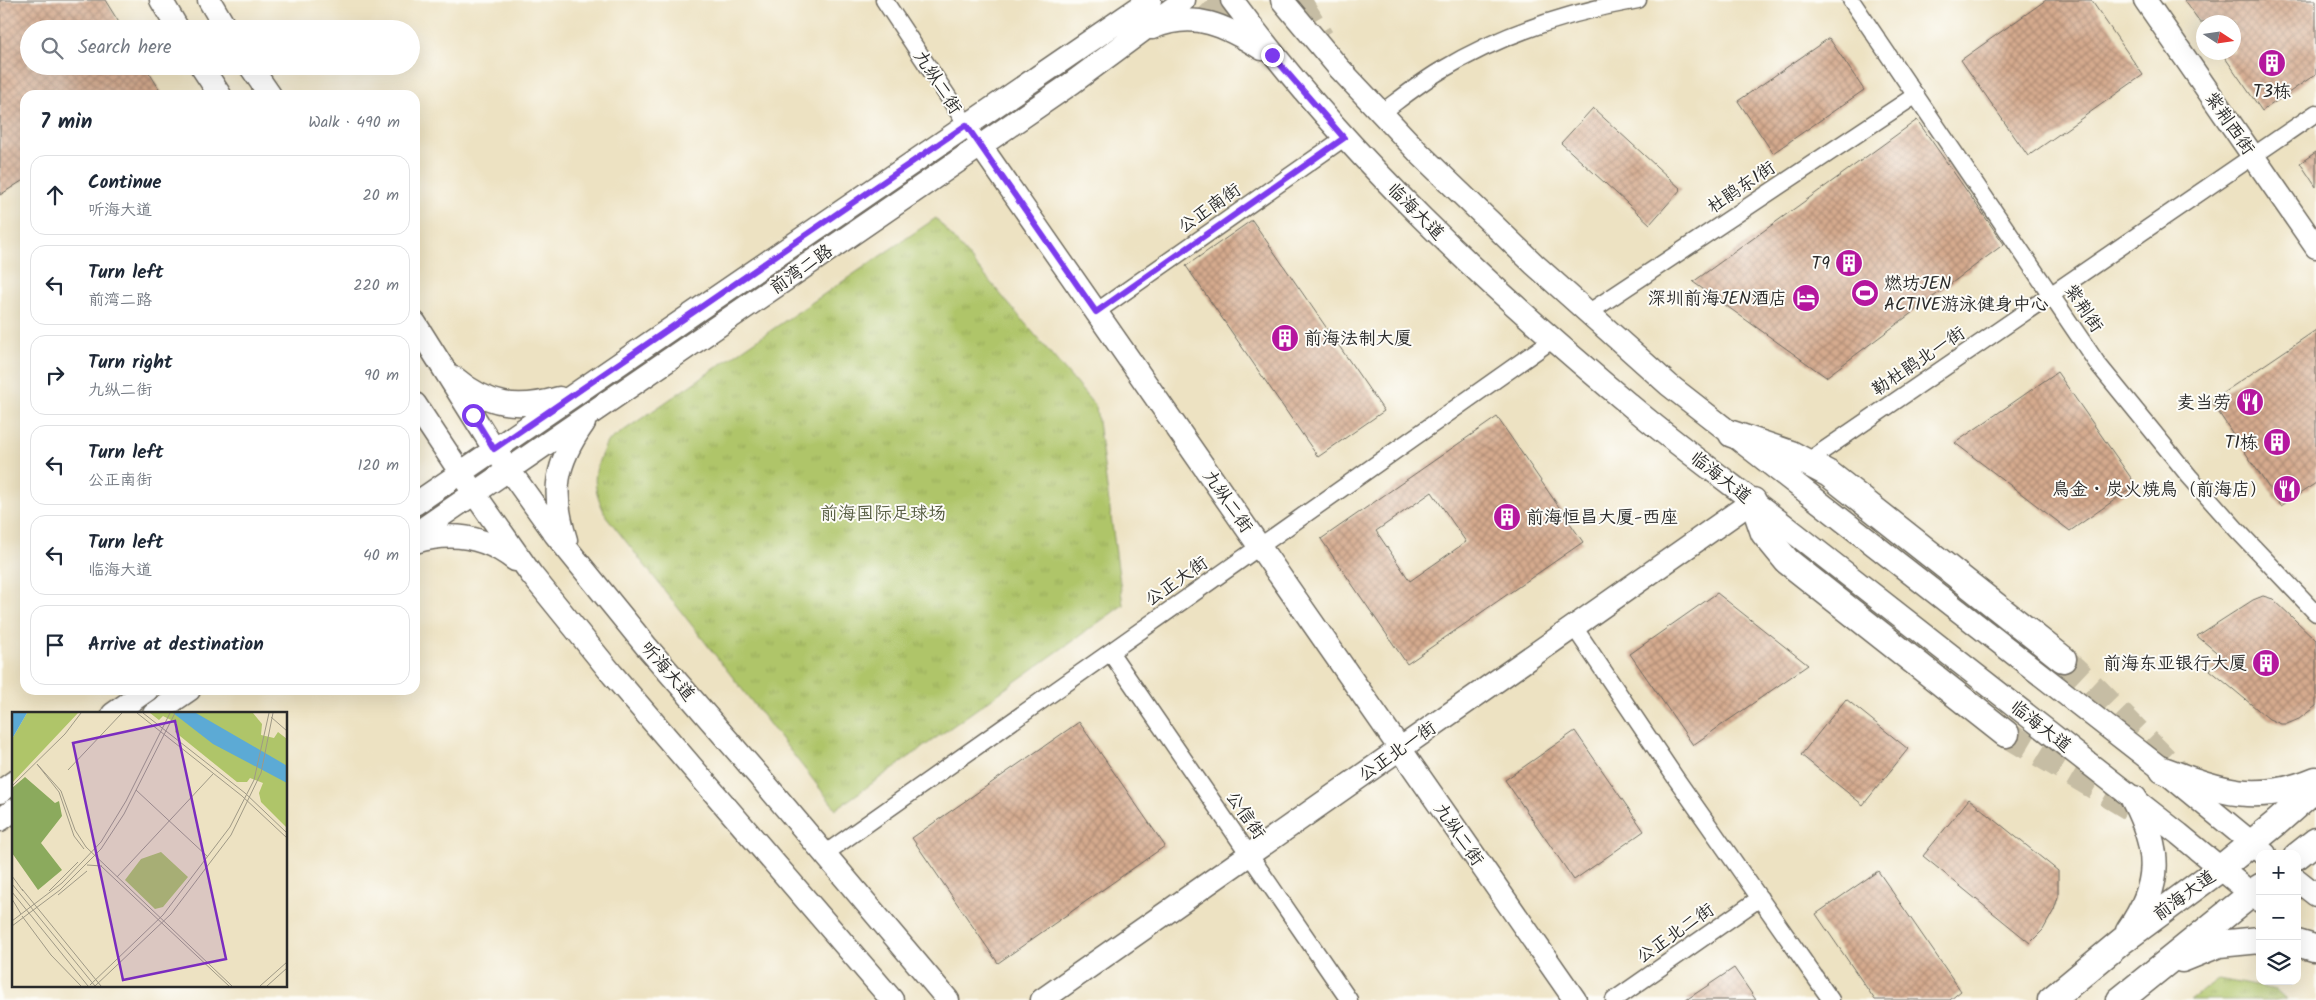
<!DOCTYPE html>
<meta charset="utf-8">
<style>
:root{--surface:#fff;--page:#f6f6f7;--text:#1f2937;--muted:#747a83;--line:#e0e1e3}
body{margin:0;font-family:Kalam,"LXGW WenKai TC",sans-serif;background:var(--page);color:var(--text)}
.controls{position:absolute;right:15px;bottom:15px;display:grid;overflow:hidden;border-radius:10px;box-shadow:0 5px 20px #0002}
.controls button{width:45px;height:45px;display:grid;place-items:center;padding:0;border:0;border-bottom:1px solid var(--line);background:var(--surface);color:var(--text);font:25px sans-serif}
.compass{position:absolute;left:2196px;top:15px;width:45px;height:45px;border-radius:50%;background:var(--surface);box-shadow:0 5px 20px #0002;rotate:102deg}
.stop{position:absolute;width:15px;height:15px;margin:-11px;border:4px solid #7c3aed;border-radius:50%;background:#fff}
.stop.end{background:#7c3aed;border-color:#fff;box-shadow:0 1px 5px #0008}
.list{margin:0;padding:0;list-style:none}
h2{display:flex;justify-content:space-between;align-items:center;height:65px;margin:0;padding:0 20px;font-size:21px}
h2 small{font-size:16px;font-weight:400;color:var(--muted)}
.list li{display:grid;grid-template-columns:32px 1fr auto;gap:15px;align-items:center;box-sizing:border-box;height:80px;margin:0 10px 10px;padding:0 10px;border:1px solid var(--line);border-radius:15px}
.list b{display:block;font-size:19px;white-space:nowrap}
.list p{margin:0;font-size:16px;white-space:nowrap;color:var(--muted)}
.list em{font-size:16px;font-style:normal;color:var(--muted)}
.icon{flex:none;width:28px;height:28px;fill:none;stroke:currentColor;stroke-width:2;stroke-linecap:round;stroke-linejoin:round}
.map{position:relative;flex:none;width:2316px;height:1000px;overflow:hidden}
.search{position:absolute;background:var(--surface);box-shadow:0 5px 20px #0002;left:20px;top:20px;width:400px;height:55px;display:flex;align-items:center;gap:12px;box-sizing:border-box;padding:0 18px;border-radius:28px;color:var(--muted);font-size:19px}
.panel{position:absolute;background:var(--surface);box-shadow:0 5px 20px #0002;left:20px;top:90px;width:400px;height:605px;border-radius:15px}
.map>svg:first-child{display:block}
.park{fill:url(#park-tufts);stroke:#6d784a}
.building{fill:url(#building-cross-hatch);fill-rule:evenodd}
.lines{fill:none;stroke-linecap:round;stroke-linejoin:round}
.primary-tunnel{stroke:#c6bda4;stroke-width:26;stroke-dasharray:26 13;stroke-linecap:butt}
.street-casing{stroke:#6f6b60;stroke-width:19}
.secondary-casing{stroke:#6f6b60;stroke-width:25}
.primary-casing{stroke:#6f6b60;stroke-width:29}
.street{stroke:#fff;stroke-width:16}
.secondary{stroke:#fff;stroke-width:22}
.primary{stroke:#fff;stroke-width:26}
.route{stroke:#7c3aed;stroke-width:6}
.labels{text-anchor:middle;stroke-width:4;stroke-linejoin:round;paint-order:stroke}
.street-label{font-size:18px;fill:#2b2b2b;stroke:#fdfcf7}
.poi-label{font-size:18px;fill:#2b2b2b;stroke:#fdfcf7;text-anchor:end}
.park-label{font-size:18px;fill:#53593e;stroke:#fdfcf7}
.inset-road{fill:none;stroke:#9f9986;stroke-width:1}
.view{fill:#7b2cbf;fill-opacity:0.15;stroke:#7b2cbf;stroke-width:2.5}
.inset-edge{fill:none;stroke:#2b2b2b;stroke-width:2.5}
</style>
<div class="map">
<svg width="2316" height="1000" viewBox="0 0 2316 1000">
<defs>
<pattern id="park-tufts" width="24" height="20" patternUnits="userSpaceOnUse" patternTransform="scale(1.25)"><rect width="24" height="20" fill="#afc569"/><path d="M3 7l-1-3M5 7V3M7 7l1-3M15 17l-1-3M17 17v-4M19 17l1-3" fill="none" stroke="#97a95b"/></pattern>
<pattern id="building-cross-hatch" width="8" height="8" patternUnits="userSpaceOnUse" patternTransform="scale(1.25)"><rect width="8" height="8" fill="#d5aa8e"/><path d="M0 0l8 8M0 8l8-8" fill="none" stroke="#ad8b74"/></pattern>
</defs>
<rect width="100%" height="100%" fill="#fdfcf7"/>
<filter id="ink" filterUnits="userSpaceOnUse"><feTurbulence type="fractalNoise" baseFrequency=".02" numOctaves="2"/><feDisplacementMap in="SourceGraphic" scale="10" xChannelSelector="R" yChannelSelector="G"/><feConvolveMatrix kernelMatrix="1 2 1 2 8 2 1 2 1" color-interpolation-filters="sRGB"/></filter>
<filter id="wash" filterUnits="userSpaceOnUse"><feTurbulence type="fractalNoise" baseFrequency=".0096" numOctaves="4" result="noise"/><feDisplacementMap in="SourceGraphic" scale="20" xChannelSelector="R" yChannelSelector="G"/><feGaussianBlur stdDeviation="1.12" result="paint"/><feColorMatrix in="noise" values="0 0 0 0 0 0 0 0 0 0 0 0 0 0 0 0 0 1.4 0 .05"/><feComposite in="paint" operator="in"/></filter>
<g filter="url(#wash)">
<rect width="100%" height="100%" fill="#ede2c2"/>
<path class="park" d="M936,218L1096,407L1123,605L836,809L606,516C591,484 592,474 607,442Z
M2218,979L2276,990L2287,1000H2190Z"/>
<g id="blocks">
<path class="building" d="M0,0H105L123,29H29V66H145L163,95H25V179L0,195Z
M2046,0H2091L2143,75L2028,156L1961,60Z
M2184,0H2316V74L2262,111L2221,52H2234V22H2200Z
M1829,38L1864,90L1773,153L1738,101Z
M1593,108L1681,189L1650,224L1561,143Z
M1917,120L2004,244L1826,377L1693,282Z
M2316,152V187L2300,163Z
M1252,220L1384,411L1318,457L1186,266Z
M2316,330V483L2281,506L2211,401Z
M2057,372L2136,485L2070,531L1955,443Z
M1497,417L1583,542L1407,664L1321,539ZM1432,492L1466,542L1410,581L1376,531Z
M1717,593L1808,665L1693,745L1630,654Z
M2263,596L2273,599L2316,640V706L2299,719L2287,724H2281L2269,719L2210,670L2221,656L2197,636L2253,600Z
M1846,699L1908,749L1863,805L1801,755Z
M1079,722L1165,846L998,963L912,838Z
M1575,731L1644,831L1574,880L1505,780Z
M1969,799L2058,871V897L2054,910L2043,930L2030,943L1923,856Z
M1878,871L1961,991L1950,1000H1875L1816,914Z
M1734,968L1756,1000H1686Z"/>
</g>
</g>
<g filter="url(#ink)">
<use href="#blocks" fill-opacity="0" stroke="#6f6b60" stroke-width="1"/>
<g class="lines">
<path class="primary-tunnel" d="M1208,0L1248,41
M1298,0L1321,38
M2063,659L2097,691L2179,774
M2006,734L2151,820"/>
<g class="street-casing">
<path id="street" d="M884,0L980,145
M1851,0L2097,363L2189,476L2237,530L2316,613
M1381,113C1400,99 1420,83 1440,71C1501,34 1569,12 1638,0
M1096,312L1344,138
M1588,313L1916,95
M1808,461L2316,113
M1574,627L1677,780L1831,1000
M1110,652L1349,1000
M823,855L1552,340
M1614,1000L1760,898"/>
</g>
<g class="secondary-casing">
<path id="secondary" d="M161,0L178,29
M209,0L226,29
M1232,0C1347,156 1489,288 1637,411C1686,452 1738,489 1788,528C1918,630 2048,732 2179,834L2260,901
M1282,0L1339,68L1420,154L1534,264L1669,385L2163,770L2265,854
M2145,0L2316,247
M1152,28C1195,10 1226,26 1262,49
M201,66L220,95
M250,66L270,95
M980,145L1575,1000
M415,323L494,449L555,534L646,646L758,775L948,1000
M455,378C488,406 518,410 559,398
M415,404L474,493L531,574L612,674L892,1000
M415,504L1150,0
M415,534L1072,83L1184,0
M566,540C551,492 555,464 584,423
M415,542C451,531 485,536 515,560
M113,714L147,690
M154,714L189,690
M0,792L14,782
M0,820L14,810
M2297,880L2316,895
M1042,1000L1753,501"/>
</g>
<g class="primary-casing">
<path id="primary" d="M1732,434L1791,454L1829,474L2063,659
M1753,501L1764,533L1787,561L2006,734
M2163,770C2220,791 2256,805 2316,780
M2297,856L2316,841
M2129,931C2162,884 2160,849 2134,799
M2297,943L2314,948
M2182,959L2219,944L2260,940
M2051,1000L2122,941L2221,868L2275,824L2316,788
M2120,1000L2260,887"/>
</g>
<use href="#street" class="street"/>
<use href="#secondary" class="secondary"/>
<use href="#primary" class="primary"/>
</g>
</g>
<g class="lines" filter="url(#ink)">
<path class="route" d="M473,415L494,449L966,125L1096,312L1344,138L1272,55"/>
</g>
<defs>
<g id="building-disc" transform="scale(1.4375)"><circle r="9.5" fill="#b5179e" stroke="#fdfcf7"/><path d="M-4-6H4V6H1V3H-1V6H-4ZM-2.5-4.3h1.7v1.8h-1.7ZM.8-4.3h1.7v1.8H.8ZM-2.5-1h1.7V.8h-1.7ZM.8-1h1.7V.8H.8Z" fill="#fff"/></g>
<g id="stadium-disc" transform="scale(1.4375)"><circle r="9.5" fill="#b5179e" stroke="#fdfcf7"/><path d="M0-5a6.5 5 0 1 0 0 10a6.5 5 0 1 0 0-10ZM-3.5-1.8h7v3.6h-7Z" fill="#fff"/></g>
<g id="hotel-disc" transform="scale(1.4375)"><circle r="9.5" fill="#b5179e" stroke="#fdfcf7"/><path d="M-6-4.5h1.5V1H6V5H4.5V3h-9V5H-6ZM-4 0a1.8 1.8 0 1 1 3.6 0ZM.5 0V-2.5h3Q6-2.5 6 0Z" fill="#fff"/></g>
<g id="restaurant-disc" transform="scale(1.4375)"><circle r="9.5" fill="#b5179e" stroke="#fdfcf7"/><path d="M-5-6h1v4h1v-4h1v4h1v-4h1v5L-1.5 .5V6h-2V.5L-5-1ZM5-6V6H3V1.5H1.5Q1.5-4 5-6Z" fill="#fff"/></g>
</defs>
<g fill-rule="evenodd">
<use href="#building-disc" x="2272" y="63"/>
<use href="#building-disc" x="1849" y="263"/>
<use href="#stadium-disc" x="1865" y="293"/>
<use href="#hotel-disc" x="1806" y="298"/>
<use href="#building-disc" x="1285" y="338"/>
<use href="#restaurant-disc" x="2250" y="402"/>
<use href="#building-disc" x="2277" y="442"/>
<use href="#restaurant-disc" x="2287" y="489"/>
<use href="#building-disc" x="1507" y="517"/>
<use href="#building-disc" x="2266" y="663"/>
</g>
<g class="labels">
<g class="street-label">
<text transform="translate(938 82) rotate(57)" y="6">九纵二街</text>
<text transform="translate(2230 123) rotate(55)" y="6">紫荆西街</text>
<text transform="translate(1741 187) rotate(-34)" y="6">杜鹃东1街</text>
<text transform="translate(1209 208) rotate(-35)" y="6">公正南街</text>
<text transform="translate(1416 211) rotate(45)" y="6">临海大道</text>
<text transform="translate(801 269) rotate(-35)" y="6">前湾二路</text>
<text transform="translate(2084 308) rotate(56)" y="6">紫荆街</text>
<text transform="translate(1918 361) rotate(-34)" y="6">勒杜鹃北一街</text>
<text transform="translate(1721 477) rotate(38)" y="6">临海大道</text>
<text transform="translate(1228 501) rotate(55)" y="6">九纵二街</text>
<text transform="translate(1176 581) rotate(-35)" y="6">公正大街</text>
<text transform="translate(668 671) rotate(49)" y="6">听海大道</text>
<text transform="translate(2041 726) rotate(38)" y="6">临海大道</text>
<text transform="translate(1397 751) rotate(-35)" y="6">公正北一街</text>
<text transform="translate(1246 815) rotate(55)" y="6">公信街</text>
<text transform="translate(1459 834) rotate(55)" y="6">九纵二街</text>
<text transform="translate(2184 895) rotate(-36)" y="6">前海大道</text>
<text transform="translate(1675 933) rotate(-35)" y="6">公正北二街</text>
</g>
<g class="poi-label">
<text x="2272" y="97" text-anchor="middle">T3栋</text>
<text x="1830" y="269">T9</text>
<text x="1884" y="289" text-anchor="start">燃坊JEN<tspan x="1884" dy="21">ACTIVE游泳健身中心</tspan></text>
<text x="1787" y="304">深圳前海JEN酒店</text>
<text x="1304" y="344" text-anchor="start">前海法制大厦</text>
<text x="2231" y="408">麦当劳</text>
<text x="2258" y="448">T1栋</text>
<text x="2268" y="495">鳥金・炭火焼鳥（前海店）</text>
<text x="1526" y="523" text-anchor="start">前海恒昌大厦-西座</text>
<text x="2247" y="669">前海东亚银行大厦</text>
</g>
<g class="park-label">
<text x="883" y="519">前海国际足球场</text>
</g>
</g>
<g transform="translate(12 712)">
<rect width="275" height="275" fill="#ede2c2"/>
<path d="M13,65L43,91L47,89L50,104L29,131L50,158L26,178L0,141V76Z" fill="#8baa5d"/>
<path d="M15,1H66L0,71V27ZM138,1H241L250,12L249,23L262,26L266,20L275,27V116L249,90L247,81L251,71L238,66L235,70H225L163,20L165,11L151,4L147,8ZM149,140L176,165L151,195L143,197L113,168L129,147Z" fill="#afc569"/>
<path d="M0,1H15L0,27ZM161,1H184L272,52L275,54V71L201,32Z" fill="#5caad5"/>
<path class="inset-road" d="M125,1L230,84L275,126M131,1L233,81L275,121M259,5L275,19M25,52L49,79L63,118L74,135L220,274M25,52L47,80L62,124L72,137M56,58L110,1M0,74L53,22L69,1M124,78L196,145M75,153L90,154M89,154L217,274M0,164L11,179M105,165L201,62M0,172L83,274M10,177L89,274M37,179L66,150M0,180L76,274M46,183L75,159M0,187L9,202M10,204L39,243L69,274M0,209L50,171L89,130L114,89L158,1M0,214L48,178L89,137L112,102L163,1M78,273L151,203L218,115L242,68L257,1M83,274L159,202L219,123L249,61L261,1M248,274L275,250M255,274L275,256"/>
<path class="view" d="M163,9L214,247L111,268L61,31Z"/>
<rect width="275" height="275" class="inset-edge"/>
</g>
</svg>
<div class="controls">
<button>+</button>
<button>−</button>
<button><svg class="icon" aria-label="layers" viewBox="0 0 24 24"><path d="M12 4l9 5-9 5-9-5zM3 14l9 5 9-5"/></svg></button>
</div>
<svg class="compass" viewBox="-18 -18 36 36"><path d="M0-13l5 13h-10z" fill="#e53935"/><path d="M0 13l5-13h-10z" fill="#747a83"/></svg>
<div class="stop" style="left:473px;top:415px"></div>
<div class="stop end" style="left:1272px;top:55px"></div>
<div class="search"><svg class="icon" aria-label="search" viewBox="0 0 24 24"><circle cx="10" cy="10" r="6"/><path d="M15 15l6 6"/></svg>Search here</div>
<section class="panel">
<h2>7 min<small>Walk · 490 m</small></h2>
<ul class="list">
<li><svg class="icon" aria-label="ahead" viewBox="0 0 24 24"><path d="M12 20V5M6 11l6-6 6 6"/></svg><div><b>Continue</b><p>听海大道</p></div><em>20 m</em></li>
<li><svg class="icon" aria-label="left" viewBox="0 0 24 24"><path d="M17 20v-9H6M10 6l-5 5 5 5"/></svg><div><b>Turn left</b><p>前湾二路</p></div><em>220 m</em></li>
<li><svg class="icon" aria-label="right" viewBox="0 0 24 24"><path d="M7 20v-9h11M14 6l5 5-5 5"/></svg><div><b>Turn right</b><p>九纵二街</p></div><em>90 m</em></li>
<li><svg class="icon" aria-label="left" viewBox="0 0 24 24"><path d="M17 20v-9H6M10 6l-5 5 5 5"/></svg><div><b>Turn left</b><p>公正南街</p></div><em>120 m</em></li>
<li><svg class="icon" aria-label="left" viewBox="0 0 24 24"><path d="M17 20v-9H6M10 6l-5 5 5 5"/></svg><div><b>Turn left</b><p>临海大道</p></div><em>40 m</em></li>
<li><svg class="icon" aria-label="arrive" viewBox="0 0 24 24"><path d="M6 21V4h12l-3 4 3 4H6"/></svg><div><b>Arrive at destination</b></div></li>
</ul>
</section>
</div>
